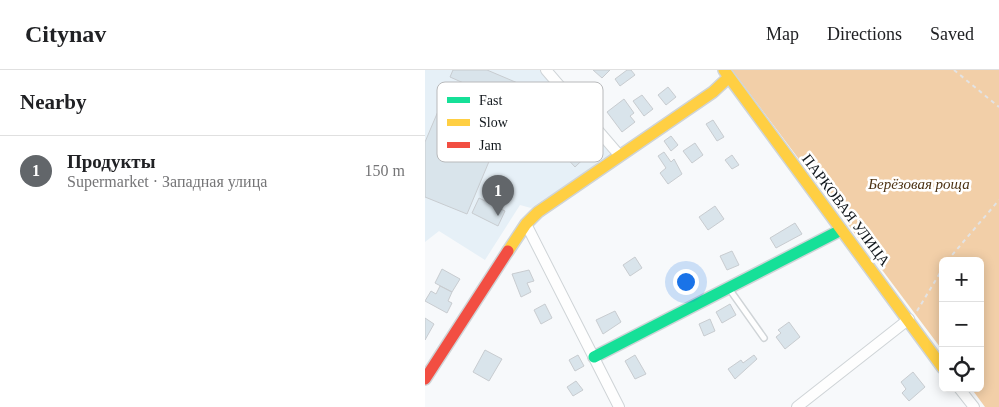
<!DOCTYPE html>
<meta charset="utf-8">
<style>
:root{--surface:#fff;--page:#f2f2f2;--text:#202124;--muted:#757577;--line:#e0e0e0;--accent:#62666a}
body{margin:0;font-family:Georgia,serif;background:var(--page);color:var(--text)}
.controls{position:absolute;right:15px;bottom:15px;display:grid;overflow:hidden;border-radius:8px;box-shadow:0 2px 12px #0003}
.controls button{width:45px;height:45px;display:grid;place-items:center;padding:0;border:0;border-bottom:1px solid var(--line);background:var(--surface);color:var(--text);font:25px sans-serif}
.you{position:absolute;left:260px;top:211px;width:18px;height:18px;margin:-12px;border:4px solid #fff;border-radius:50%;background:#1a73e8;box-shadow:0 0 0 8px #1a73e833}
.badge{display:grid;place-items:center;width:32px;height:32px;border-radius:50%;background:var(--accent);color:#fff;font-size:16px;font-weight:700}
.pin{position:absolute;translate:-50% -41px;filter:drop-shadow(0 1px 2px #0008)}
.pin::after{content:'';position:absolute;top:26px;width:18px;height:15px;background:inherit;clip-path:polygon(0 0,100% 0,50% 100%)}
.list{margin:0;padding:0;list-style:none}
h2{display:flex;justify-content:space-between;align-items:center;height:65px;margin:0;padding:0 20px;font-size:21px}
h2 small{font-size:16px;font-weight:400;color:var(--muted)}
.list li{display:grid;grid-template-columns:32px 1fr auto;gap:15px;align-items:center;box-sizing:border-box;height:70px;padding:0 20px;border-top:1px solid var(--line)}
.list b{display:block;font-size:19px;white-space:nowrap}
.list p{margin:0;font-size:16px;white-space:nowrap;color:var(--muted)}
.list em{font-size:16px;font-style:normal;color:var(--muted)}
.icon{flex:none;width:28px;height:28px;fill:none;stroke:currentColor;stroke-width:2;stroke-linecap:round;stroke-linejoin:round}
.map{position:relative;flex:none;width:574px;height:337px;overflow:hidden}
header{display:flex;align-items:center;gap:30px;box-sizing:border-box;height:70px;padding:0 25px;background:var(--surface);border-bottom:1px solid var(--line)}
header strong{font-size:24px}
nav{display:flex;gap:28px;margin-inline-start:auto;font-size:18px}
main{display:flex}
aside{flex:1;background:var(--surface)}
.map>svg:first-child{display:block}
.built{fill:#e6f0f7}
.forest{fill:#f2cfa8}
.building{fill:#d9e4eb;stroke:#c8ccd0}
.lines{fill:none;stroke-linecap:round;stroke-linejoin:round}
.lane-casing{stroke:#cfd4d7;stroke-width:8}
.street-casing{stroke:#cfd4d7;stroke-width:12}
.fast-casing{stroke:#cfd4d7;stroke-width:14}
.slow-casing{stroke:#cfd4d7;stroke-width:14}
.jam-casing{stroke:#cfd4d7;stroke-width:14}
.path{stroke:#e3e3e4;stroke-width:2;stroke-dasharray:4 4;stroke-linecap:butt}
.lane{stroke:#fefefe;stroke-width:5}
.street{stroke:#fefefe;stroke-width:10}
.fast{stroke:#16e098;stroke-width:11}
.slow{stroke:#ffcf43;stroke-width:11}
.jam{stroke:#f24e42;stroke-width:11}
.labels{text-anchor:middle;stroke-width:5;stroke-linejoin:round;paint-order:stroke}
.park-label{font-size:15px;font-style:italic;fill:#4c3213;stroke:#fff}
.street-label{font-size:15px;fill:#11171c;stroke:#fff}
.key{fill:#fff;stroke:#b8b9bb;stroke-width:1}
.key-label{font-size:14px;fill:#11171c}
</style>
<header>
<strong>Citynav</strong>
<nav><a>Map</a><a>Directions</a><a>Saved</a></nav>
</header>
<main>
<aside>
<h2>Nearby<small></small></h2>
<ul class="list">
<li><span class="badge">1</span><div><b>Продукты</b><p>Supermarket · Западная улица</p></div><em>150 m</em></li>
</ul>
</aside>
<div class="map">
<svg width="574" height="337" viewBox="0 0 574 337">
<rect width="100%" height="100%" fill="#f7f9fb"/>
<path class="built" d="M0,0H116L186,85L106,138L95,135L60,190L14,161L0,172Z"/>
<path class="forest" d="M307,0H574V337H560L546,318H555V191H518V281Z"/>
<path class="building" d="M28,0H62L95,14L86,34L25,7Z
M168,0H185L177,8Z
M202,0H206L210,5L195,16L190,9Z
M25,13L86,39L42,144L0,127V72Z
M243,17L251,27L241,35L233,25Z
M217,25L228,39L219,46L208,31Z
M199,29L209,43L205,46L210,52L197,62L182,42Z
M138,38L173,75L150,97L115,59Z
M288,50L299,67L292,71L281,54Z
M246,66L253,75L246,81L239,71Z
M270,73L278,85L267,93L258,81Z
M239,82L246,92L249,89L257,104L243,114L235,103L241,98L233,86Z
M307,85L314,95L307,99L300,90Z
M54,128L80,141L73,156L47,143Z
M290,136L299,149L283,160L274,147Z
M370,153L377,164L351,178L345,168Z
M307,181L314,195L302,200L295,186Z
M210,187L217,198L205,206L198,195Z
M17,199L35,209L27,222L10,213Z
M104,200L109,211L102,213L106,222L96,227L87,204Z
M15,216L27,222L23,231L27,233L22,243L0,231L6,221L11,224Z
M120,234L127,248L116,254L109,240Z
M305,234L311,245L297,253L291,242Z
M190,241L196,252L178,264L171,250Z
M0,248L9,254L0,270Z
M285,249L290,261L279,266L274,254Z
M364,252L375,267L360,279L351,267L356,263L353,260Z
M60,280L77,289L64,311L48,302Z
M153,285L159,296L150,301L144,290Z
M210,285L221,304L210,309L200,291Z
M329,285L332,289L310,309L303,299L316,290L318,293Z
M488,302L500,317L484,331L477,323L481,319L476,312Z
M151,311L158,320L148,326L142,317Z"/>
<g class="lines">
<g class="lane-casing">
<path id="lane" d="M305,220L339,268"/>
</g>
<g class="street-casing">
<path id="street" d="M121,0L195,86
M101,154L194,337
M534,318L549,337
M372,337L484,249"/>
</g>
<g class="fast-casing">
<path id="fast" d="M169,287L416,160"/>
</g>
<g class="slow-casing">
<path id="slow" d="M299,0L518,298
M83,181L101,154L113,142L288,22L304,7"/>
</g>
<g class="jam-casing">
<path id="jam" d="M0,309L83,181"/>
</g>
<path class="path" d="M529,0L574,37
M522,191L574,130
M492,241L518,198"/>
<use href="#lane" class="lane"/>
<use href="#street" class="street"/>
<use href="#fast" class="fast"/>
<use href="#slow" class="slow"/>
<use href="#jam" class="jam"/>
</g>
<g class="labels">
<g class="park-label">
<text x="494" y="119">Берёзовая роща</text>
</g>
<g class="street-label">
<text transform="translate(421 140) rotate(53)" y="5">ПАРКОВАЯ УЛИЦА</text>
</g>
</g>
<rect x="12" y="12" width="166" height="80" rx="8" class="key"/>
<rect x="22" y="27" width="23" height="6" fill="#16e098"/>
<rect x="22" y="49" width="23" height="7" fill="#ffcf43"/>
<rect x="22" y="72" width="23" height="6" fill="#f24e42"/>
<g class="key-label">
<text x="54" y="35">Fast</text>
<text x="54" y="57">Slow</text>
<text x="54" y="80">Jam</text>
</g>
</svg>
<div class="controls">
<button>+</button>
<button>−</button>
<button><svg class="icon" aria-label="locate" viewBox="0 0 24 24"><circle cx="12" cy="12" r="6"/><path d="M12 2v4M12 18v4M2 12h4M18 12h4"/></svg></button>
</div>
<div class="you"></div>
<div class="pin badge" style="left:73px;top:146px">1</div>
</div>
</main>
